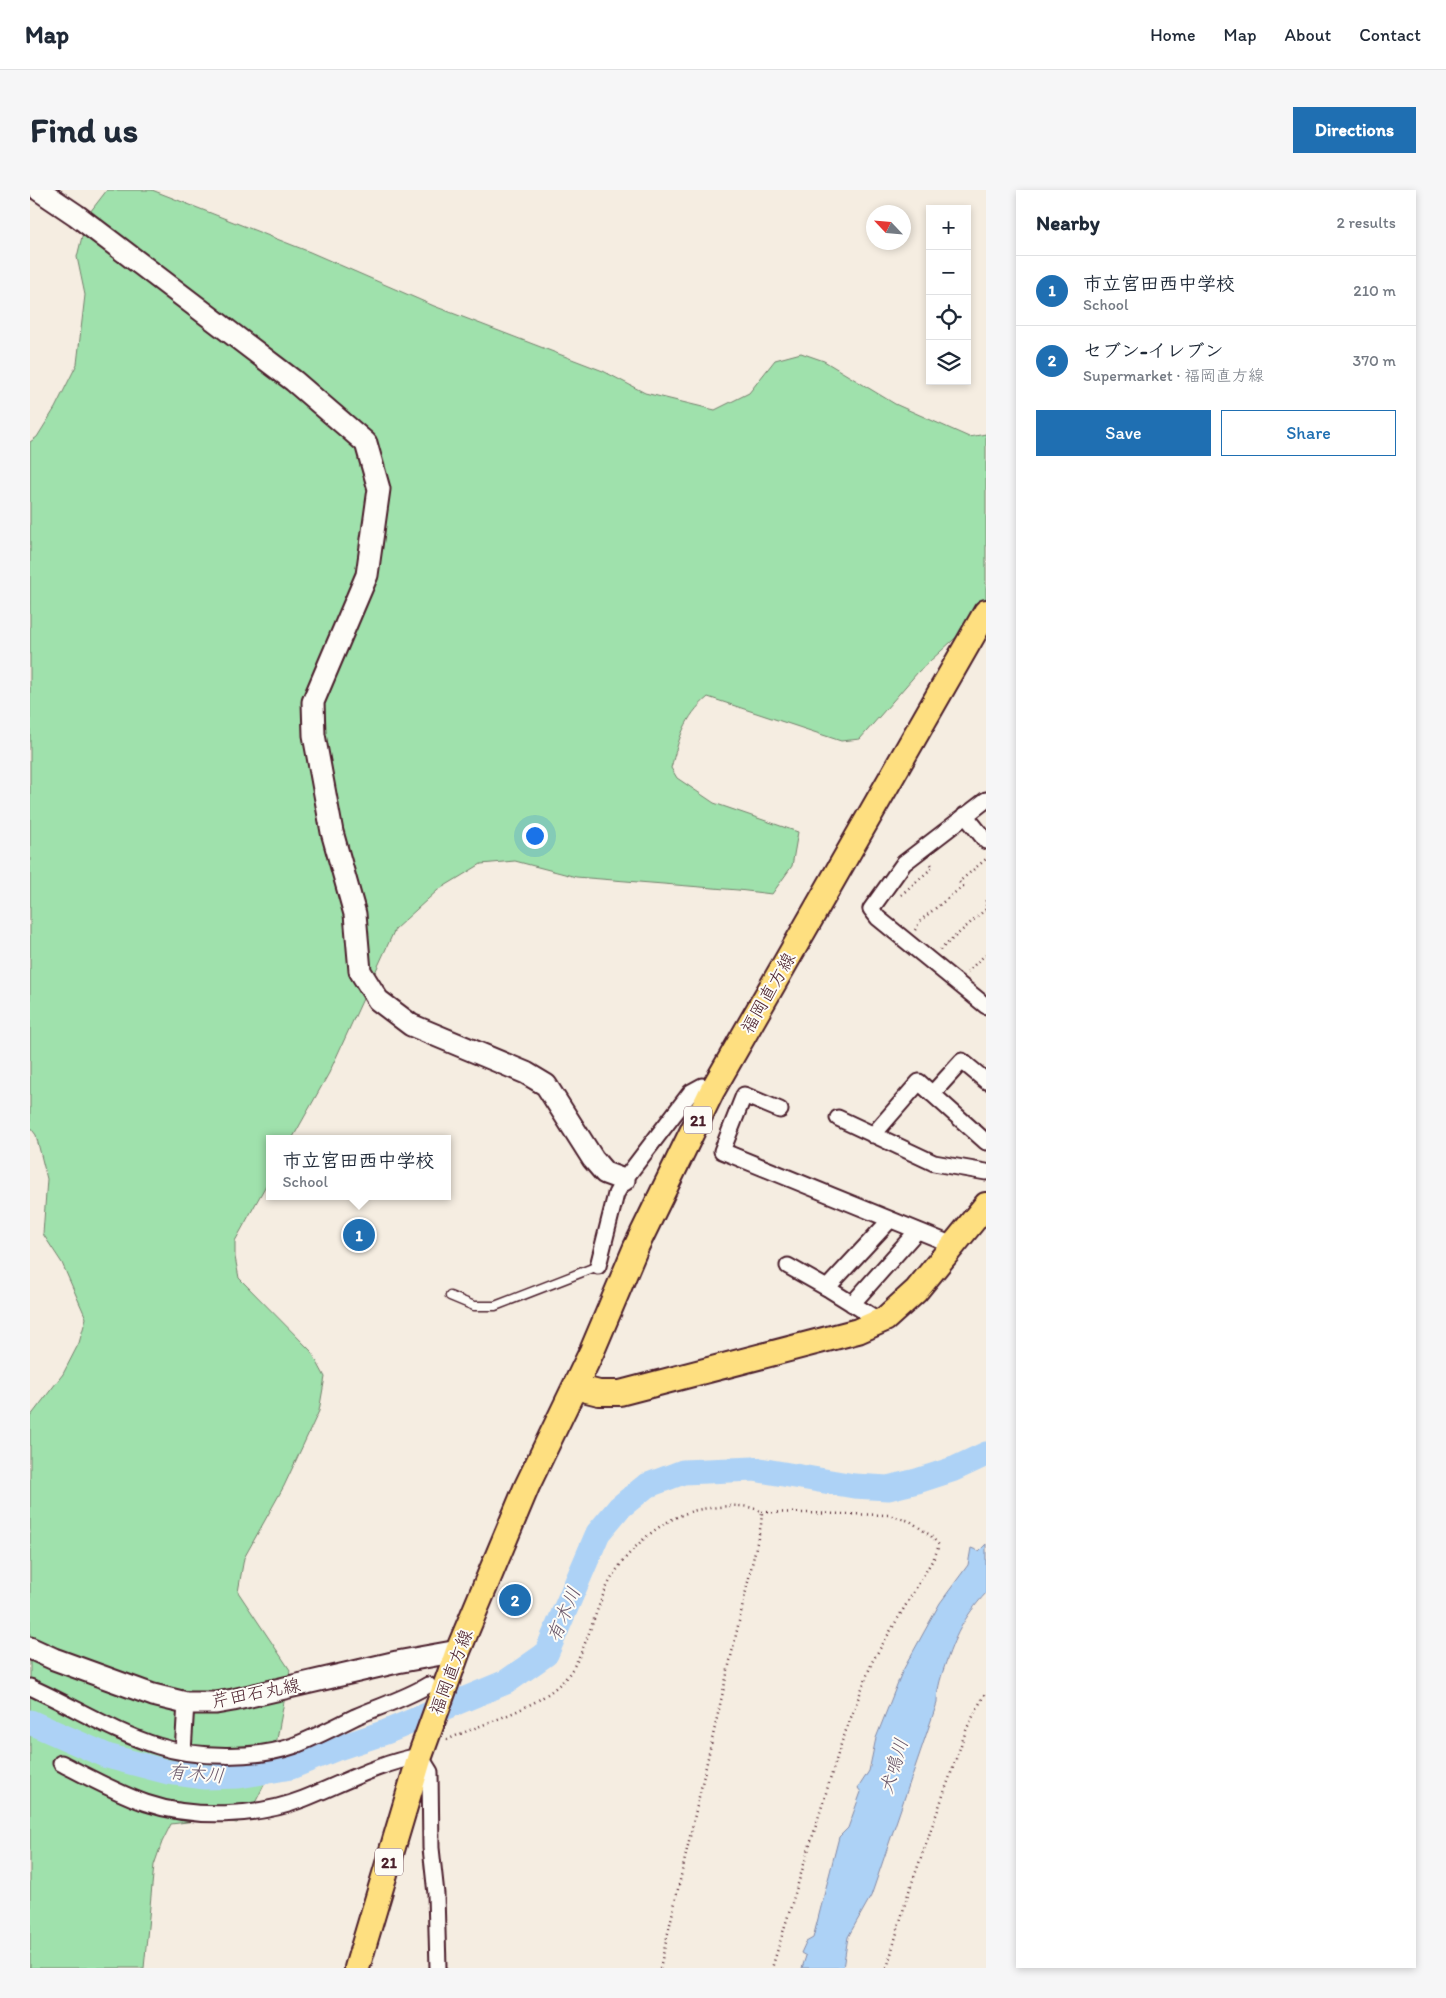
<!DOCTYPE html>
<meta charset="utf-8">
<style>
:root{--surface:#fff;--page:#f6f6f7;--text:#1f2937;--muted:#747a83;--line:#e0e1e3;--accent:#1f6fb2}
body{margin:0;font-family:Itim,"Klee One",sans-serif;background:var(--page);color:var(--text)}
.controls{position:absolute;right:15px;top:15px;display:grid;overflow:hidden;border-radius:0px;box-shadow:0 2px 8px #0003}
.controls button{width:45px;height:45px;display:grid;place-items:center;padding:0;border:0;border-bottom:1px solid var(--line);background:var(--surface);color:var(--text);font:25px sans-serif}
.compass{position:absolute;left:836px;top:15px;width:45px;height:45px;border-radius:50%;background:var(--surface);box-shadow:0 2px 8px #0003;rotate:296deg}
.you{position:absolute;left:504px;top:645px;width:18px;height:18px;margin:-12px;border:4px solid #fff;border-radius:50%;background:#1a73e8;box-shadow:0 0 0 8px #1a73e833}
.badge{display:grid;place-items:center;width:32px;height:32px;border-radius:50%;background:var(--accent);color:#fff;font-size:16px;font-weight:700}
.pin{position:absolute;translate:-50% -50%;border:2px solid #fff;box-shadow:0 1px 5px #0006}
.popup{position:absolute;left:236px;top:945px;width:185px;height:65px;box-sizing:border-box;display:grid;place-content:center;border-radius:0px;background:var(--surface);filter:drop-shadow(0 1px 4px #0005);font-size:16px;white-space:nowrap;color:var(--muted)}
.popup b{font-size:19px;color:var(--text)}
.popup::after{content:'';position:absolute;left:50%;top:100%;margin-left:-10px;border:10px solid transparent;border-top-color:var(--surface)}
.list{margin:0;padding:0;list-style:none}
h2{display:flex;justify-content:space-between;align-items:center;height:65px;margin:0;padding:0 20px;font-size:21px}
h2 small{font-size:16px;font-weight:400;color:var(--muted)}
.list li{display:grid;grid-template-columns:32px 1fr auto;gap:15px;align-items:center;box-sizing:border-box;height:70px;padding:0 20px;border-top:1px solid var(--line)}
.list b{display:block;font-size:19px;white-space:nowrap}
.list p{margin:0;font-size:16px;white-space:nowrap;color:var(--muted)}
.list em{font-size:16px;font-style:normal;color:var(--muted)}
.actions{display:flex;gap:10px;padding:15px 20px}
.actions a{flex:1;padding:11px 0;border:1px solid var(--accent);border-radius:0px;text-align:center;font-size:18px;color:var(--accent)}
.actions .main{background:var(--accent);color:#fff}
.icon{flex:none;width:28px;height:28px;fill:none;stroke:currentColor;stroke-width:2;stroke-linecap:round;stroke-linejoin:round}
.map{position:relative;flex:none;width:956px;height:1778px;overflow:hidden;border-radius:0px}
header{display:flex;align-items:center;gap:30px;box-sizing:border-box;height:70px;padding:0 25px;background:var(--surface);border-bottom:1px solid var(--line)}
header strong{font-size:24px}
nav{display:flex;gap:28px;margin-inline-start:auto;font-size:18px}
.intro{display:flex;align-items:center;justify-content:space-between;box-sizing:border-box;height:120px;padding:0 30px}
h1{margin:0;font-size:35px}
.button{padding:12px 22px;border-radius:0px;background:var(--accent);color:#fff;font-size:18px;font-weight:700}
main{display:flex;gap:30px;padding:0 30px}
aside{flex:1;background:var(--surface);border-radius:0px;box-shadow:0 2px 8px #0003}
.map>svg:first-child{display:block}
.green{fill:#9fe1ac;stroke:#74806c}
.water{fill:#add2f6;stroke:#858aa5}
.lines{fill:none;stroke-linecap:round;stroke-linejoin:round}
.river{stroke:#add2f6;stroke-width:25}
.lane-casing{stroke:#4a1f2b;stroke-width:11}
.street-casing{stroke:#4a1f2b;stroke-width:19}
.secondary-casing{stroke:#4a1f2b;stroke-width:25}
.primary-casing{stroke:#4a1f2b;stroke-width:28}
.path{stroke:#4a1f2b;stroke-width:2.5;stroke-dasharray:1 4;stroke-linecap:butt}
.lane{stroke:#fdfcf7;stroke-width:8}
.street{stroke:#fdfcf7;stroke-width:15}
.secondary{stroke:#fdfcf7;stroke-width:21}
.primary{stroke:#fedf80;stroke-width:24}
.labels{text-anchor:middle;stroke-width:4;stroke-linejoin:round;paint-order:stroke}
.shield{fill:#fdfcf7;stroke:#806168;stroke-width:1}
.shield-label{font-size:16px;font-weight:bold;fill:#4a1f2b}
.street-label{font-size:18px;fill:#4a1f2b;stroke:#fdfcf7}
.water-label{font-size:19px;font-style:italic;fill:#685568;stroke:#fdfcf7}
</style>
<header>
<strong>Map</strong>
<nav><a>Home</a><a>Map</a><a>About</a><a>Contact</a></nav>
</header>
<div class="intro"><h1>Find us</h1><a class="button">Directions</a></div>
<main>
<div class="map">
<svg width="956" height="1778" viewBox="0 0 956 1778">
<rect width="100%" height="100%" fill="#f5ede1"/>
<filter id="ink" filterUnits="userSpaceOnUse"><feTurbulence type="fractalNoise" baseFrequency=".02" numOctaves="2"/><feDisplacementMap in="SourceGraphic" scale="10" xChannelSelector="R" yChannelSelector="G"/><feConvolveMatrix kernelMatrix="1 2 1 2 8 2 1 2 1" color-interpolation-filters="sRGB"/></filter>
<g filter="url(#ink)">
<path class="green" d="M77,0H122L280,62L404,116L573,181L615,203L685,220L719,203L745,170L771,163L794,171L865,214L939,247L956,244V420L888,482L830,549L811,551L678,507C654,527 649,549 641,578L647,588L684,613L768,642L762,676L742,704L708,700L546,687L485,671L451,674L408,700L365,739L299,883L262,949H240V988L205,1051V1067L209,1088L281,1161L295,1187L289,1221L254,1296L214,1368L208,1402L260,1480L241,1581L226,1611L207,1633L181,1629L141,1634L132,1652L124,1675L114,1778H0V1227L33,1184L49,1153L56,1128L32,1073L13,1044L17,989L6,945L0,937V252L7,247L25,218L47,174L55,105L47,67L57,26Z"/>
<path class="water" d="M956,1354V1403C933,1428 925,1446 914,1478C910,1490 907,1500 907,1513L841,1706L818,1747L813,1778H772L776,1766L771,1763L776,1752L783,1748L809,1647L818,1638L831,1602L828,1598L839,1581L846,1548L872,1482L910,1413L938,1375L941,1358L949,1361Z"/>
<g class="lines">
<path class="river" d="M0,1532L77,1566L138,1582L175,1587L209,1586L261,1577L305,1559L356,1542L476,1492L516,1464L568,1343L589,1318L616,1296L653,1282L724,1279L824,1296L858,1298L887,1291L924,1279L956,1264"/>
<g class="lane-casing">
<path id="lane" d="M420,1106L444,1116H465L568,1076"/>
</g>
<g class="street-casing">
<path id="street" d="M956,610L874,673L841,719L848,728L956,816
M935,625L956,651
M902,904L932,871L956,891
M750,920L714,905L692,961L923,1055
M808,928L904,973L956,982
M843,945L889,892L956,952
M568,1076L586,1004L594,990L661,902L672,896L682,901
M758,1076L797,1098L850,1131
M797,1098L860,1030
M822,1114L887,1041
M0,1497C43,1516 83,1542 128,1556C165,1568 226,1569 263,1556C284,1548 305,1537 325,1527C350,1516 375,1509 398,1495
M153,1562L156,1513
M31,1573C58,1587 87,1603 116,1613C163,1629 227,1627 273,1609C311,1594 349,1573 390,1566L400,1582L401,1658L406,1704L408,1778"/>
</g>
<g class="secondary-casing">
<path id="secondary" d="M9,0L46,25L264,191L336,253L349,299L337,385L283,512L284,545L302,642L325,724L330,781L348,810L381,835L496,883L516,895L563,969L575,983L594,990
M0,1458L24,1469L123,1505L156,1513H186L203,1510L367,1472L428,1461"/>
</g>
<g class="primary-casing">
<path id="primary" d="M545,1197L569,1203H590L828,1141L855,1129L886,1101L956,1015
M327,1778L390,1566L428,1461L497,1296L562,1161L606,1057L682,901L956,422"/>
</g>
<path class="path" d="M871,705L903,677L899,671
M956,711L954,713L956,715
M885,740L891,730L933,696L929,692L956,669
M910,760L956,719
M937,782L956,764
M732,1322L858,1325L880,1331L901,1346L909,1355L905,1366L842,1472L812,1551L742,1778
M417,1550C454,1532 506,1520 534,1490C553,1470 563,1427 575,1401C592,1362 636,1321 680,1318C698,1316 716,1313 732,1322L731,1335L630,1778
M857,1778L877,1707L937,1538L956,1501"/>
<use href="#lane" class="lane"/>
<use href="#street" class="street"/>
<use href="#secondary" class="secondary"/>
<use href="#primary" class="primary"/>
</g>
</g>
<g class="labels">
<g class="shield">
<rect x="654" y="916.5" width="28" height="27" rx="4"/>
<rect x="345" y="1658.5" width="28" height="27" rx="4"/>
</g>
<g class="shield-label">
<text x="668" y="936">21</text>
<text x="359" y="1678">21</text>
</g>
<g class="street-label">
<text transform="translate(738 803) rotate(-60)" y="6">福岡直方線</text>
<text transform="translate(421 1482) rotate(-69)" y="6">福岡直方線</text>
<text transform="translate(226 1503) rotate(-11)" y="6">芹田石丸線</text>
</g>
<g class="water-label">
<text transform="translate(533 1424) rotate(-67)" y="7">有木川</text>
<text transform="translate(863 1576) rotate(-73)" y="7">犬鳴川</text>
<text transform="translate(166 1583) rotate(5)" y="7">有木川</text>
</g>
</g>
</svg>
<div class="controls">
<button>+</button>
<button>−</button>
<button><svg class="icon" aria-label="locate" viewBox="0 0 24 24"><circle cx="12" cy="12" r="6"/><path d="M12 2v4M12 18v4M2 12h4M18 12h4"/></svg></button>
<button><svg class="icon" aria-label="layers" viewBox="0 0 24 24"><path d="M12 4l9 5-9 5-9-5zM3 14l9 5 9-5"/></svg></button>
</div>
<svg class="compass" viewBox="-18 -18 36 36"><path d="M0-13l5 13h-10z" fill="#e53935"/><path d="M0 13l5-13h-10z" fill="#747a83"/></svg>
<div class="you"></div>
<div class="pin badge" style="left:329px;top:1045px">1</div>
<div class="popup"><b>市立宮田西中学校</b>School</div>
<div class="pin badge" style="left:485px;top:1410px">2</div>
</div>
<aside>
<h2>Nearby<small>2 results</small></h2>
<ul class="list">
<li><span class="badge">1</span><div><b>市立宮田西中学校</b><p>School</p></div><em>210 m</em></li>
<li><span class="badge">2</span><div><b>セブン-イレブン</b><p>Supermarket · 福岡直方線</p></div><em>370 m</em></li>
</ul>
<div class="actions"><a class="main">Save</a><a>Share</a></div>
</aside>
</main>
